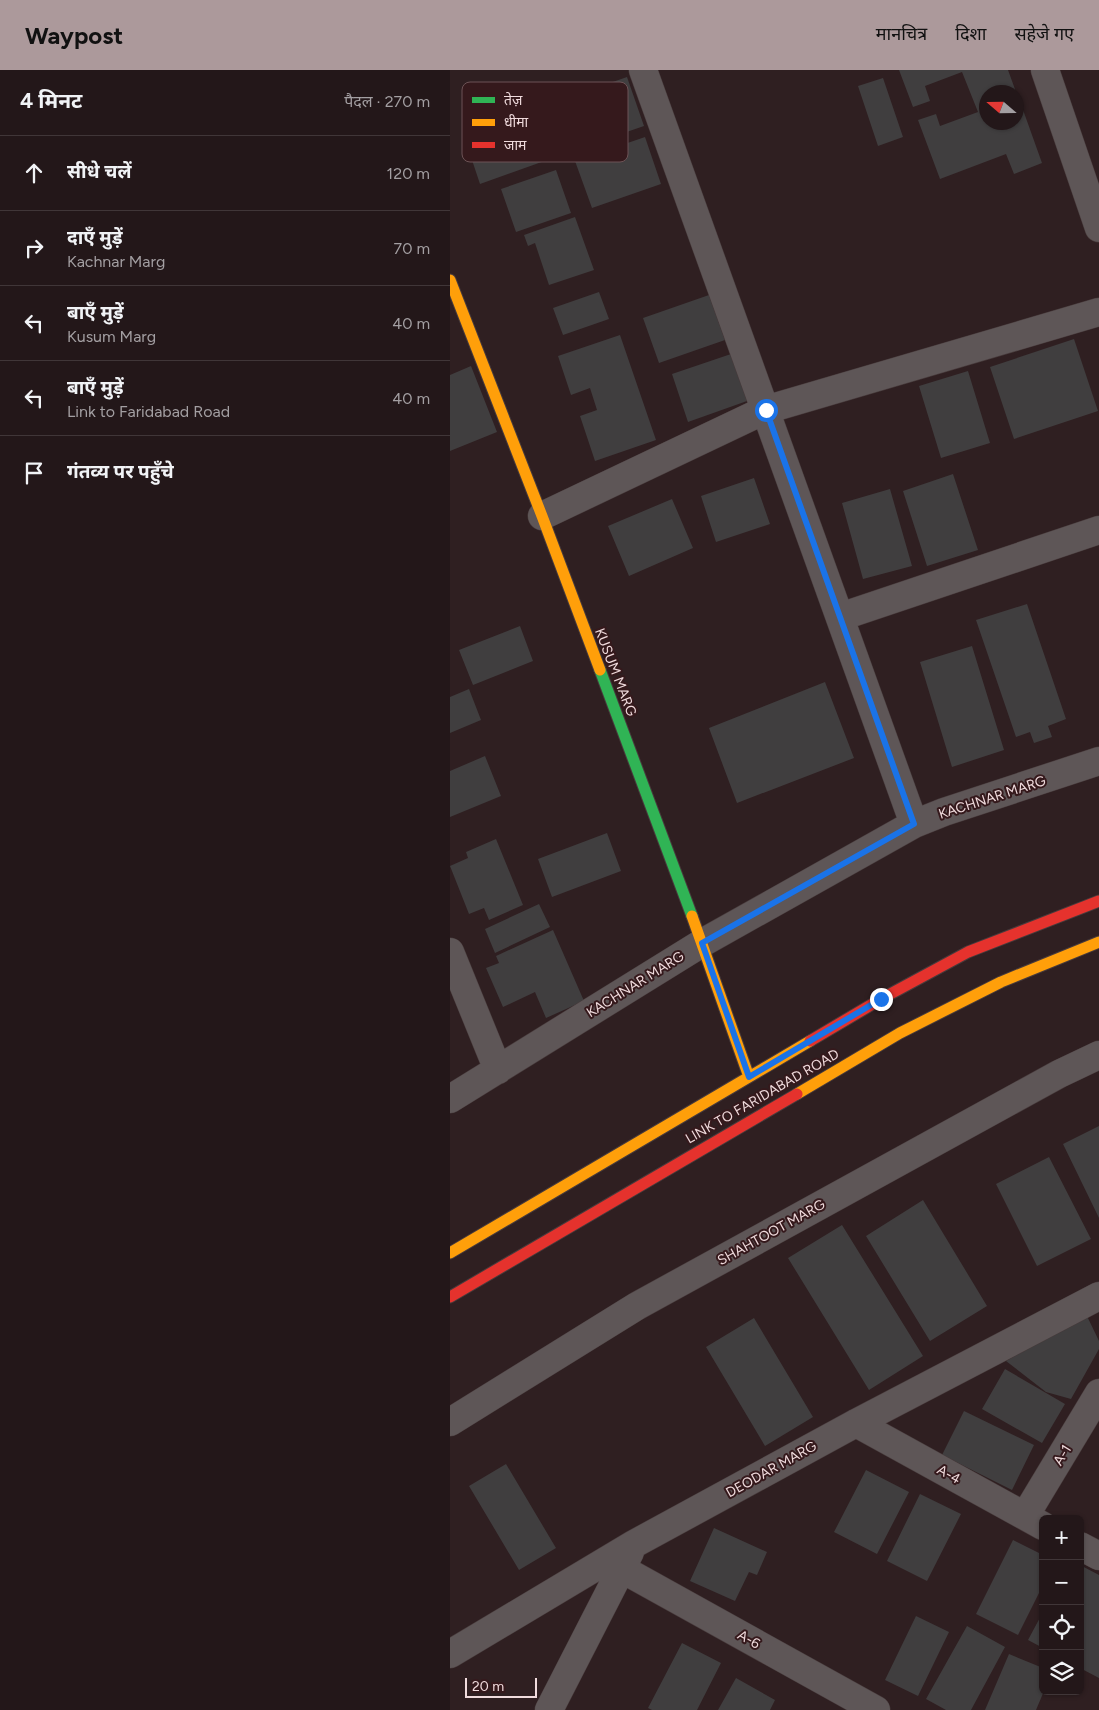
<!DOCTYPE html>
<html lang="hi">
<meta charset="utf-8">
<style>
:root{--surface:#231719;--page:#2b2022;--text:#f1f3f6;--muted:#a39fa2;--line:#403638;--accent:#ac999b}
body{margin:0;font-family:Figtree,"Noto Sans Devanagari",sans-serif;background:var(--page);color:var(--text)}
.controls{position:absolute;right:15px;bottom:15px;display:grid;overflow:hidden;border-radius:8px;box-shadow:0 1px 4px #0004}
.controls button{width:45px;height:45px;display:grid;place-items:center;padding:0;border:0;border-bottom:1px solid var(--line);background:var(--surface);color:var(--text);font:25px sans-serif}
.compass{position:absolute;left:529px;top:15px;width:45px;height:45px;border-radius:50%;background:var(--surface);box-shadow:0 1px 4px #0004;rotate:290deg}
.scale{position:absolute;left:15px;bottom:12px;width:72px;box-sizing:border-box;padding-left:5px;border:2px solid #f0dbdd;border-top:0;font-size:14px;line-height:18px;white-space:nowrap;color:#f0dbdd;-webkit-text-stroke:4px #35191c;paint-order:stroke}
.stop{position:absolute;width:15px;height:15px;margin:-11px;border:4px solid #1a73e8;border-radius:50%;background:#fff}
.stop.end{background:#1a73e8;border-color:#fff;box-shadow:0 1px 5px #0008}
.list{margin:0;padding:0;list-style:none}
h2{display:flex;justify-content:space-between;align-items:center;height:65px;margin:0;padding:0 20px;font-size:21px}
h2 small{font-size:16px;font-weight:400;color:var(--muted)}
.list li{display:grid;grid-template-columns:32px 1fr auto;gap:15px;align-items:center;box-sizing:border-box;height:75px;padding:0 20px;border-top:1px solid var(--line)}
.list b{display:block;font-size:19px;white-space:nowrap}
.list p{margin:0;font-size:16px;white-space:nowrap;color:var(--muted)}
.list em{font-size:16px;font-style:normal;color:var(--muted)}
.icon{flex:none;width:28px;height:28px;fill:none;stroke:currentColor;stroke-width:2;stroke-linecap:round;stroke-linejoin:round}
.map{position:relative;flex:none;width:649px;height:1640px;overflow:hidden}
header{display:flex;align-items:center;gap:30px;box-sizing:border-box;height:70px;padding:0 25px;background:var(--accent);color:#111}
header strong{font-size:24px}
nav{display:flex;gap:28px;margin-inline-start:auto;font-size:18px}
main{display:flex}
aside{flex:1;background:var(--surface)}
.map>svg:first-child{display:block}
.building{fill:#403e3f}
.lines{fill:none;stroke-linecap:round;stroke-linejoin:round}
.street-casing{stroke:#483b3c;stroke-width:29}
.fast-casing{stroke:#483b3c;stroke-width:13}
.slow-casing{stroke:#483b3c;stroke-width:13}
.jam-casing{stroke:#483b3c;stroke-width:13}
.street{stroke:#5e5657;stroke-width:28}
.fast{stroke:#30b455;stroke-width:11}
.slow{stroke:#ff9f0a;stroke-width:11}
.jam{stroke:#e5322d;stroke-width:11}
.route{stroke:#1a73e8;stroke-width:6}
.labels{text-anchor:middle;stroke-width:4;stroke-linejoin:round;paint-order:stroke}
.street-label{font-size:14px;fill:#f0dbdd;stroke:#35191c}
.key{fill:#35191c;stroke:#6d5356;stroke-width:1}
.key-label{font-size:14px;fill:#f0dbdd}
</style>
<header>
<strong>Waypost</strong>
<nav><a>मानचित्र</a><a>दिशा</a><a>सहेजे गए</a></nav>
</header>
<main>
<aside>
<h2>4 मिनट<small>पैदल · 270 m</small></h2>
<ul class="list">
<li><svg class="icon" aria-label="ahead" viewBox="0 0 24 24"><path d="M12 20V5M6 11l6-6 6 6"/></svg><div><b>सीधे चलें</b></div><em>120 m</em></li>
<li><svg class="icon" aria-label="right" viewBox="0 0 24 24"><path d="M7 20v-9h11M14 6l5 5-5 5"/></svg><div><b>दाएँ मुड़ें</b><p>Kachnar Marg</p></div><em>70 m</em></li>
<li><svg class="icon" aria-label="left" viewBox="0 0 24 24"><path d="M17 20v-9H6M10 6l-5 5 5 5"/></svg><div><b>बाएँ मुड़ें</b><p>Kusum Marg</p></div><em>40 m</em></li>
<li><svg class="icon" aria-label="left" viewBox="0 0 24 24"><path d="M17 20v-9H6M10 6l-5 5 5 5"/></svg><div><b>बाएँ मुड़ें</b><p>Link to Faridabad Road</p></div><em>40 m</em></li>
<li><svg class="icon" aria-label="arrive" viewBox="0 0 24 24"><path d="M6 21V4h12l-3 4 3 4H6"/></svg><div><b>गंतव्य पर पहुँचे</b></div></li>
</ul>
</aside>
<div class="map">
<svg width="649" height="1640" viewBox="0 0 649 1640">
<rect width="100%" height="100%" fill="#2f1f21"/>
<path class="building" d="M449,0H558L566,22H536V52H566L567,23L592,93L564,104L556,84L490,109L468,50L486,44L490,56L528,42L512,2L475,16L480,31L463,37Z
M177,7L194,56L133,77L117,28Z
M433,8L453,67L428,76L408,16Z
M83,39L100,89L30,114L13,63Z
M195,67L211,114L142,138L125,91Z
M106,100L121,143L66,162L51,119Z
M125,147L144,200L99,215L85,173L78,176L74,165Z
M149,222L159,249L113,265L103,238Z
M259,225L275,270L209,293L193,248Z
M170,265L206,370L145,391L130,346L147,340L140,318L121,325L108,286Z
M624,269L648,341L564,369L540,297Z
M281,284L297,331L238,352L222,304Z
M21,296L47,362L0,381V305Z
M518,301L540,373L491,388L469,316Z
M503,404L528,480L477,496L453,421Z
M304,408L320,454L266,472L251,426Z
M440,419L462,496L413,509L392,433Z
M222,429L243,478L179,506L158,456Z
M577,534L616,649L598,656L602,667L584,673L580,662L566,667L526,550Z
M70,556L83,591L23,615L9,580Z
M522,576L554,680L502,697L470,592Z
M375,612L404,688L287,733L259,658Z
M19,619L31,650L0,663V627Z
M35,686L51,726L0,747V701Z
M157,763L171,801L102,827L88,789Z
M46,769L73,835L39,850L34,838L19,844L0,796L18,788L16,782Z
M89,834L100,857L45,883L35,859Z
M103,860L134,931L96,948L85,922L53,937L36,898L49,893L46,886Z
M649,1056V1148L613,1074Z
M599,1087L641,1169L587,1196L546,1114Z
M473,1130L537,1236L480,1271L416,1166Z
M392,1155L473,1286L419,1320L338,1188Z
M636,1244L649,1271V1279L621,1329L596,1322L556,1291Z
M304,1248L363,1347L315,1376L256,1277Z
M555,1299L615,1334L592,1373L532,1339Z
M514,1341L584,1375L562,1420L492,1385Z
M56,1394L106,1478L69,1500L19,1416Z
M416,1400L459,1422L427,1484L384,1462Z
M470,1424L511,1444L477,1511L437,1491Z
M264,1458L317,1482L307,1505L299,1502L285,1531L240,1511Z
M563,1470L593,1485V1515L568,1565L526,1544Z
M630,1495L649,1505V1608L630,1598Z
M593,1542V1578L578,1570Z
M466,1546L499,1562L468,1626L435,1610Z
M517,1556L555,1577L521,1640H496L476,1629Z
M232,1573L271,1593L247,1640H202L198,1638Z
M559,1584L593,1598L594,1621L586,1640H535Z
M286,1608L325,1630L320,1640H268Z"/>
<g class="lines">
<g class="street-casing">
<path id="street" d="M193,0L464,754
M595,0L649,158
M92,446L315,340L649,242
M390,547L649,460
M0,882L48,1000
M0,1029L252,873L464,754L494,742L649,691
M0,1352L187,1236L609,1004L649,985
M406,1353L593,1456
M575,1446L649,1323
M630,1476L649,1486
M172,1499L426,1640
M0,1584L184,1474L406,1353L649,1226
M99,1640L180,1482"/>
</g>
<g class="fast-casing">
<path id="fast" d="M150,600L242,846"/>
</g>
<g class="slow-casing">
<path id="slow" d="M0,210L92,446L150,600
M242,846L299,1007
M347,1024L450,963L551,912L649,872
M0,1183L360,971"/>
</g>
<g class="jam-casing">
<path id="jam" d="M360,971L431,929L518,882L649,831
M0,1227L347,1024"/>
</g>
<use href="#street" class="street"/>
<use href="#fast" class="fast"/>
<use href="#slow" class="slow"/>
<use href="#jam" class="jam"/>
</g>
<g class="lines">
<path class="route" d="M316,340L464,754L252,873L299,1007L431,929"/>
</g>
<g class="labels">
<g class="street-label">
<text transform="translate(166 602) rotate(69)" y="5">KUSUM MARG</text>
<text transform="translate(542 727) rotate(-18)" y="5">KACHNAR MARG</text>
<text transform="translate(185 914) rotate(-32)" y="5">KACHNAR MARG</text>
<text transform="translate(312 1026) rotate(-30)" y="5">LINK TO FARIDABAD ROAD</text>
<text transform="translate(321 1162) rotate(-29)" y="5">SHAHTOOT MARG</text>
<text transform="translate(612 1385) rotate(-59)" y="5">A-1</text>
<text transform="translate(321 1399) rotate(-29)" y="5">DEODAR MARG</text>
<text transform="translate(499 1404) rotate(29)" y="5">A-4</text>
<text transform="translate(299 1569) rotate(29)" y="5">A-6</text>
</g>
</g>
<rect x="12" y="12" width="166" height="80" rx="8" class="key"/>
<rect x="22" y="27" width="23" height="6" fill="#30b455"/>
<rect x="22" y="49" width="23" height="7" fill="#ff9f0a"/>
<rect x="22" y="72" width="23" height="6" fill="#e5322d"/>
<g class="key-label">
<text x="54" y="35">तेज़</text>
<text x="54" y="57">धीमा</text>
<text x="54" y="80">जाम</text>
</g>
</svg>
<div class="controls">
<button>+</button>
<button>−</button>
<button><svg class="icon" aria-label="locate" viewBox="0 0 24 24"><circle cx="12" cy="12" r="6"/><path d="M12 2v4M12 18v4M2 12h4M18 12h4"/></svg></button>
<button><svg class="icon" aria-label="layers" viewBox="0 0 24 24"><path d="M12 4l9 5-9 5-9-5zM3 14l9 5 9-5"/></svg></button>
</div>
<svg class="compass" viewBox="-18 -18 36 36"><path d="M0-13l5 13h-10z" fill="#e53935"/><path d="M0 13l5-13h-10z" fill="#a39fa2"/></svg>
<div class="scale">20 m</div>
<div class="stop" style="left:316px;top:340px"></div>
<div class="stop end" style="left:431px;top:929px"></div>
</div>
</main>
